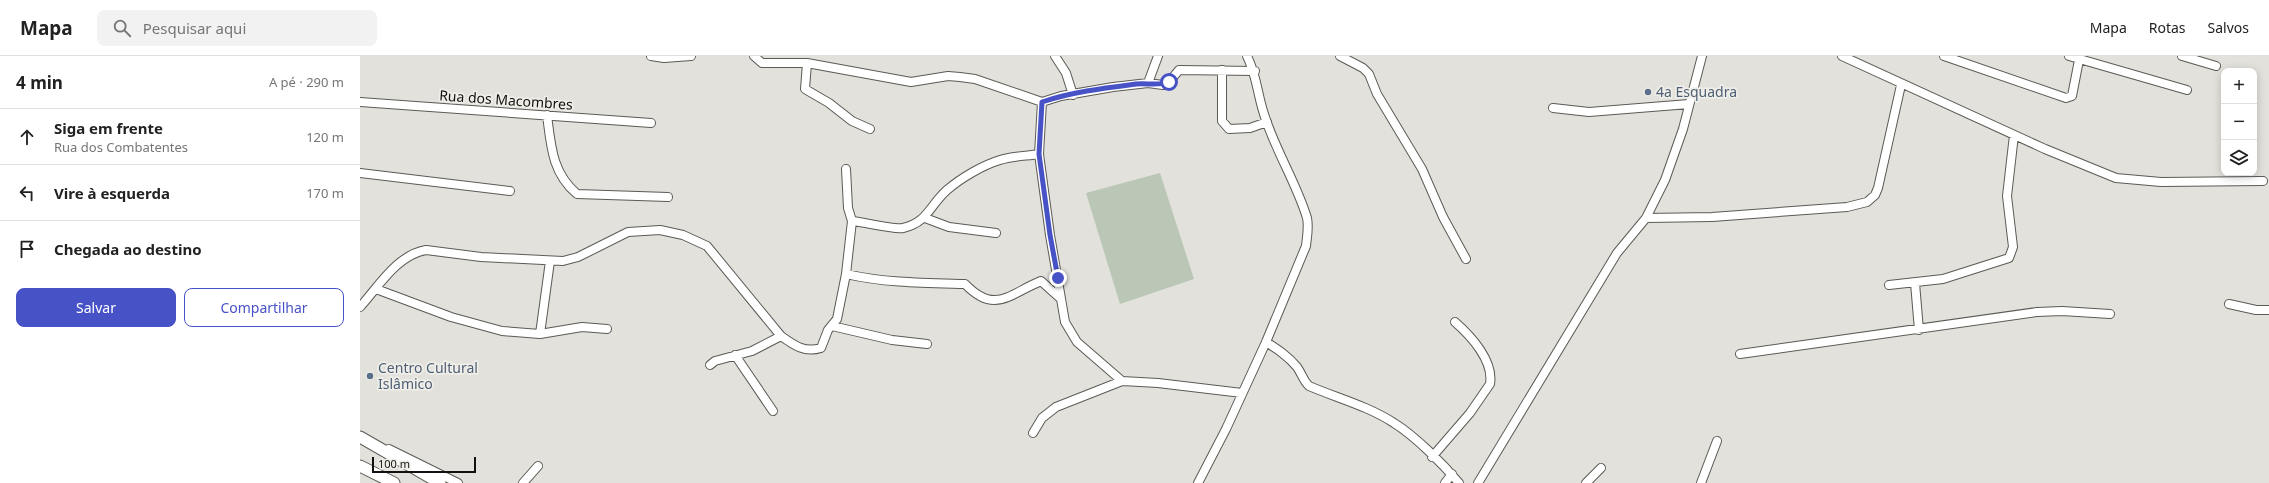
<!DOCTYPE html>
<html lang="pt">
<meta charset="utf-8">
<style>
:root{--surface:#fff;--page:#f2f2f2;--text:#222;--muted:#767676;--line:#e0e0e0;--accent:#4752c7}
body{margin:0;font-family:"Noto Sans",sans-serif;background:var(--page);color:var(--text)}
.controls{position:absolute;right:12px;top:12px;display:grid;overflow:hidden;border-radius:8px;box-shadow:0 2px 10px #0003}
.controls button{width:36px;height:36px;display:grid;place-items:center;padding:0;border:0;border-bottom:1px solid var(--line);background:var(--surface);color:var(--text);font:20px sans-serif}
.scale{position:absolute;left:12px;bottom:10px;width:104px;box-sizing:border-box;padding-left:4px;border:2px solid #11110f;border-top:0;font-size:11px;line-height:14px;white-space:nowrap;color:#11110f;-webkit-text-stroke:3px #efeee8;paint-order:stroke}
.stop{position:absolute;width:12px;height:12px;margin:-9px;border:3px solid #4752c7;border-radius:50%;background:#fff}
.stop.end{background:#4752c7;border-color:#fff;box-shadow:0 1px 4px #0008}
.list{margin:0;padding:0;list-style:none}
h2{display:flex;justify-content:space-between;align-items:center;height:52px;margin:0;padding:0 16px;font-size:17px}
h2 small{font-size:13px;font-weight:400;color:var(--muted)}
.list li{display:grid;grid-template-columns:26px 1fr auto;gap:12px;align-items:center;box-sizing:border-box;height:56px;padding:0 16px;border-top:1px solid var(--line)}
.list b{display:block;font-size:15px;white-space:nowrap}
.list p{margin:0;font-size:13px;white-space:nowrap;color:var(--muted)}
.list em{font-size:13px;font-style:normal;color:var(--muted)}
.actions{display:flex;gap:8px;padding:12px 16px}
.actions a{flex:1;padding:9px 0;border:1px solid var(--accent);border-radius:8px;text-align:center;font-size:14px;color:var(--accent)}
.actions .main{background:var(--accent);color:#fff}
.icon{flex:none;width:22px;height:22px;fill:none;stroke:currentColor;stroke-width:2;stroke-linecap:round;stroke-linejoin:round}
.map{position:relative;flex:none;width:1909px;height:427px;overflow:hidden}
header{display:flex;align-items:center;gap:24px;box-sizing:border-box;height:56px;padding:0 20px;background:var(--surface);border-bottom:1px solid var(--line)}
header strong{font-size:19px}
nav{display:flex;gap:22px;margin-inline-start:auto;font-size:14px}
.search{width:280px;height:36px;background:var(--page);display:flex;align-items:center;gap:10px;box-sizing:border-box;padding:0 14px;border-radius:8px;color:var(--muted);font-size:15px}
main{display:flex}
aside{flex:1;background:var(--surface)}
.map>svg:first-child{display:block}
.green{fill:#bbc7b6}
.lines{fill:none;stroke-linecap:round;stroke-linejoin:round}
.street-casing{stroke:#5b5a55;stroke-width:10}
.secondary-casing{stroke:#5b5a55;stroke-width:13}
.street{stroke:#fff;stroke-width:8}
.secondary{stroke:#fff;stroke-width:11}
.route{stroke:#4752c7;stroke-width:5}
.service-dot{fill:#5c6f8a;stroke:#efeee8;stroke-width:1.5}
.labels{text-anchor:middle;stroke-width:3.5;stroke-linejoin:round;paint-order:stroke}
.service-label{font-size:14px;fill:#4e5e75;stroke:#efeee8;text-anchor:start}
.street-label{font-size:14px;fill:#11110f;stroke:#efeee8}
</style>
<header>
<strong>Mapa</strong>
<div class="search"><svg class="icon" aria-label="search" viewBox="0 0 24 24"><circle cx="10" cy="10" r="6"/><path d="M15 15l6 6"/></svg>Pesquisar aqui</div>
<nav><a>Mapa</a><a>Rotas</a><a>Salvos</a></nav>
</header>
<main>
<aside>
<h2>4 min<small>A pé · 290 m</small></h2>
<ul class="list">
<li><svg class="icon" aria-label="ahead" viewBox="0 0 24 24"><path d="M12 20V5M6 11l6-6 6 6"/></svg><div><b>Siga em frente</b><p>Rua dos Combatentes</p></div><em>120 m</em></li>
<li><svg class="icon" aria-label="left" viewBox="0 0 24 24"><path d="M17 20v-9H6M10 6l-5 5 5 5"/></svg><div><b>Vire à esquerda</b></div><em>170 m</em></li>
<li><svg class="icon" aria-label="arrive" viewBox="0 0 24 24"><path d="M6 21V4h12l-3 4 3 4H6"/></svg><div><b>Chegada ao destino</b></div></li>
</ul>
<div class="actions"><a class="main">Salvar</a><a>Compartilhar</a></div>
</aside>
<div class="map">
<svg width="1909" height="427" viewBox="0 0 1909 427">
<rect width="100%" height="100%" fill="#e2e1db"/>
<path class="green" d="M800,117L834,223L760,248L726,137Z"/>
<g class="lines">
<g class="street-casing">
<path id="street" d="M291,0L304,2L331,0
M394,0L402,7H447L551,26L588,20L600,21L615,23L682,46L701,40L753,31L788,27L803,29L809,26L819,14L895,15
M695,0L706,17L713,39
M980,0L1003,12L1009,18L1017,38L1062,113L1083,161L1106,203
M1482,0L1685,93L1756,122L1801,126L1903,125
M1584,0L1706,42L1712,40L1719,4
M1709,0L1827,34
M1822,0L1856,10
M447,7L445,33L469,47L492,65L510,73
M862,14V65L869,73L890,72L907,66
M788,27L798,0
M0,46L291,67
M682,46L679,98L690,179L705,266L717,286L762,325
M1193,52L1229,56L1329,48
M187,59C191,90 192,117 217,138L308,141
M486,113L488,152L492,165
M0,117L150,135
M565,162L589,171L636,177
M1286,162L1352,161L1487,151L1507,146L1515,139L1518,132L1541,29
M486,218C525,227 565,227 605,228C635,259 649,238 681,225L700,242
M1555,227L1559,274
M1529,229L1583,223L1649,202L1653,191L1647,140L1654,79
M16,233L91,261L142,275L180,278L222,271L247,273
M1869,248L1896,254H1909
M0,251C19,230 37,199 66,194L121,201L203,205L218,201L268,176L300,174L323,179L347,190L421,280C435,290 445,297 461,292L468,274L477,263L486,218L492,165C504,166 534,174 543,172C568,166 569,150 587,134C601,122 623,109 640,104C652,100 667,100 679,98
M472,270L532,284L567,288
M180,278L190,205
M906,286C917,293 928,300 937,311C942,318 943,324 949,330C977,342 1008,350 1034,367C1055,380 1083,408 1099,427
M1380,298L1677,256L1702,255L1750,258
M375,299L413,355
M350,309L355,305L392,295L421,280
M673,377L682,362L696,351L762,325L798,327L882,337
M29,393L98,427
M1072,401L1110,357L1130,328C1134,305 1111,280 1095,266
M163,427L178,410
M838,427L866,373L906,286L946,190C947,180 949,171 947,162C937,128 915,94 904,58C897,37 897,20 887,0
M1085,427L1092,418
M1118,427L1257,197L1286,162L1305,124L1323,73L1342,0
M1226,427L1241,412
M1341,427L1357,385"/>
</g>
<g class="secondary-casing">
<path id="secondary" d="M0,381L80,427
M0,410L34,427"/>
</g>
<use href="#street" class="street"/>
<use href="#secondary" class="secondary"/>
</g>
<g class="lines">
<path class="route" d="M698,222L690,179L679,98L682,46C712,36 745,32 776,28C787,27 799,30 809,26"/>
</g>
<g class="service-dot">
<circle cx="1288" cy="36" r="4"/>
<circle cx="10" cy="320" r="4"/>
</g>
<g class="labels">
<g class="service-label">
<text x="1296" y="41">4a Esquadra</text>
<text x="18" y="317">Centro Cultural<tspan x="18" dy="16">Islâmico</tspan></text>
</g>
<g class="street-label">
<text transform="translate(146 44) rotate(4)" y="5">Rua dos Macombres</text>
</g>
</g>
</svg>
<div class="controls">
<button>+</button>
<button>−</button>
<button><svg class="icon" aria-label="layers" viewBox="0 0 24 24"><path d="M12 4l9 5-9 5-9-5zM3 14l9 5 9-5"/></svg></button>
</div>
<div class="scale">100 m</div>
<div class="stop" style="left:809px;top:26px"></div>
<div class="stop end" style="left:698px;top:222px"></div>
</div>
</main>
